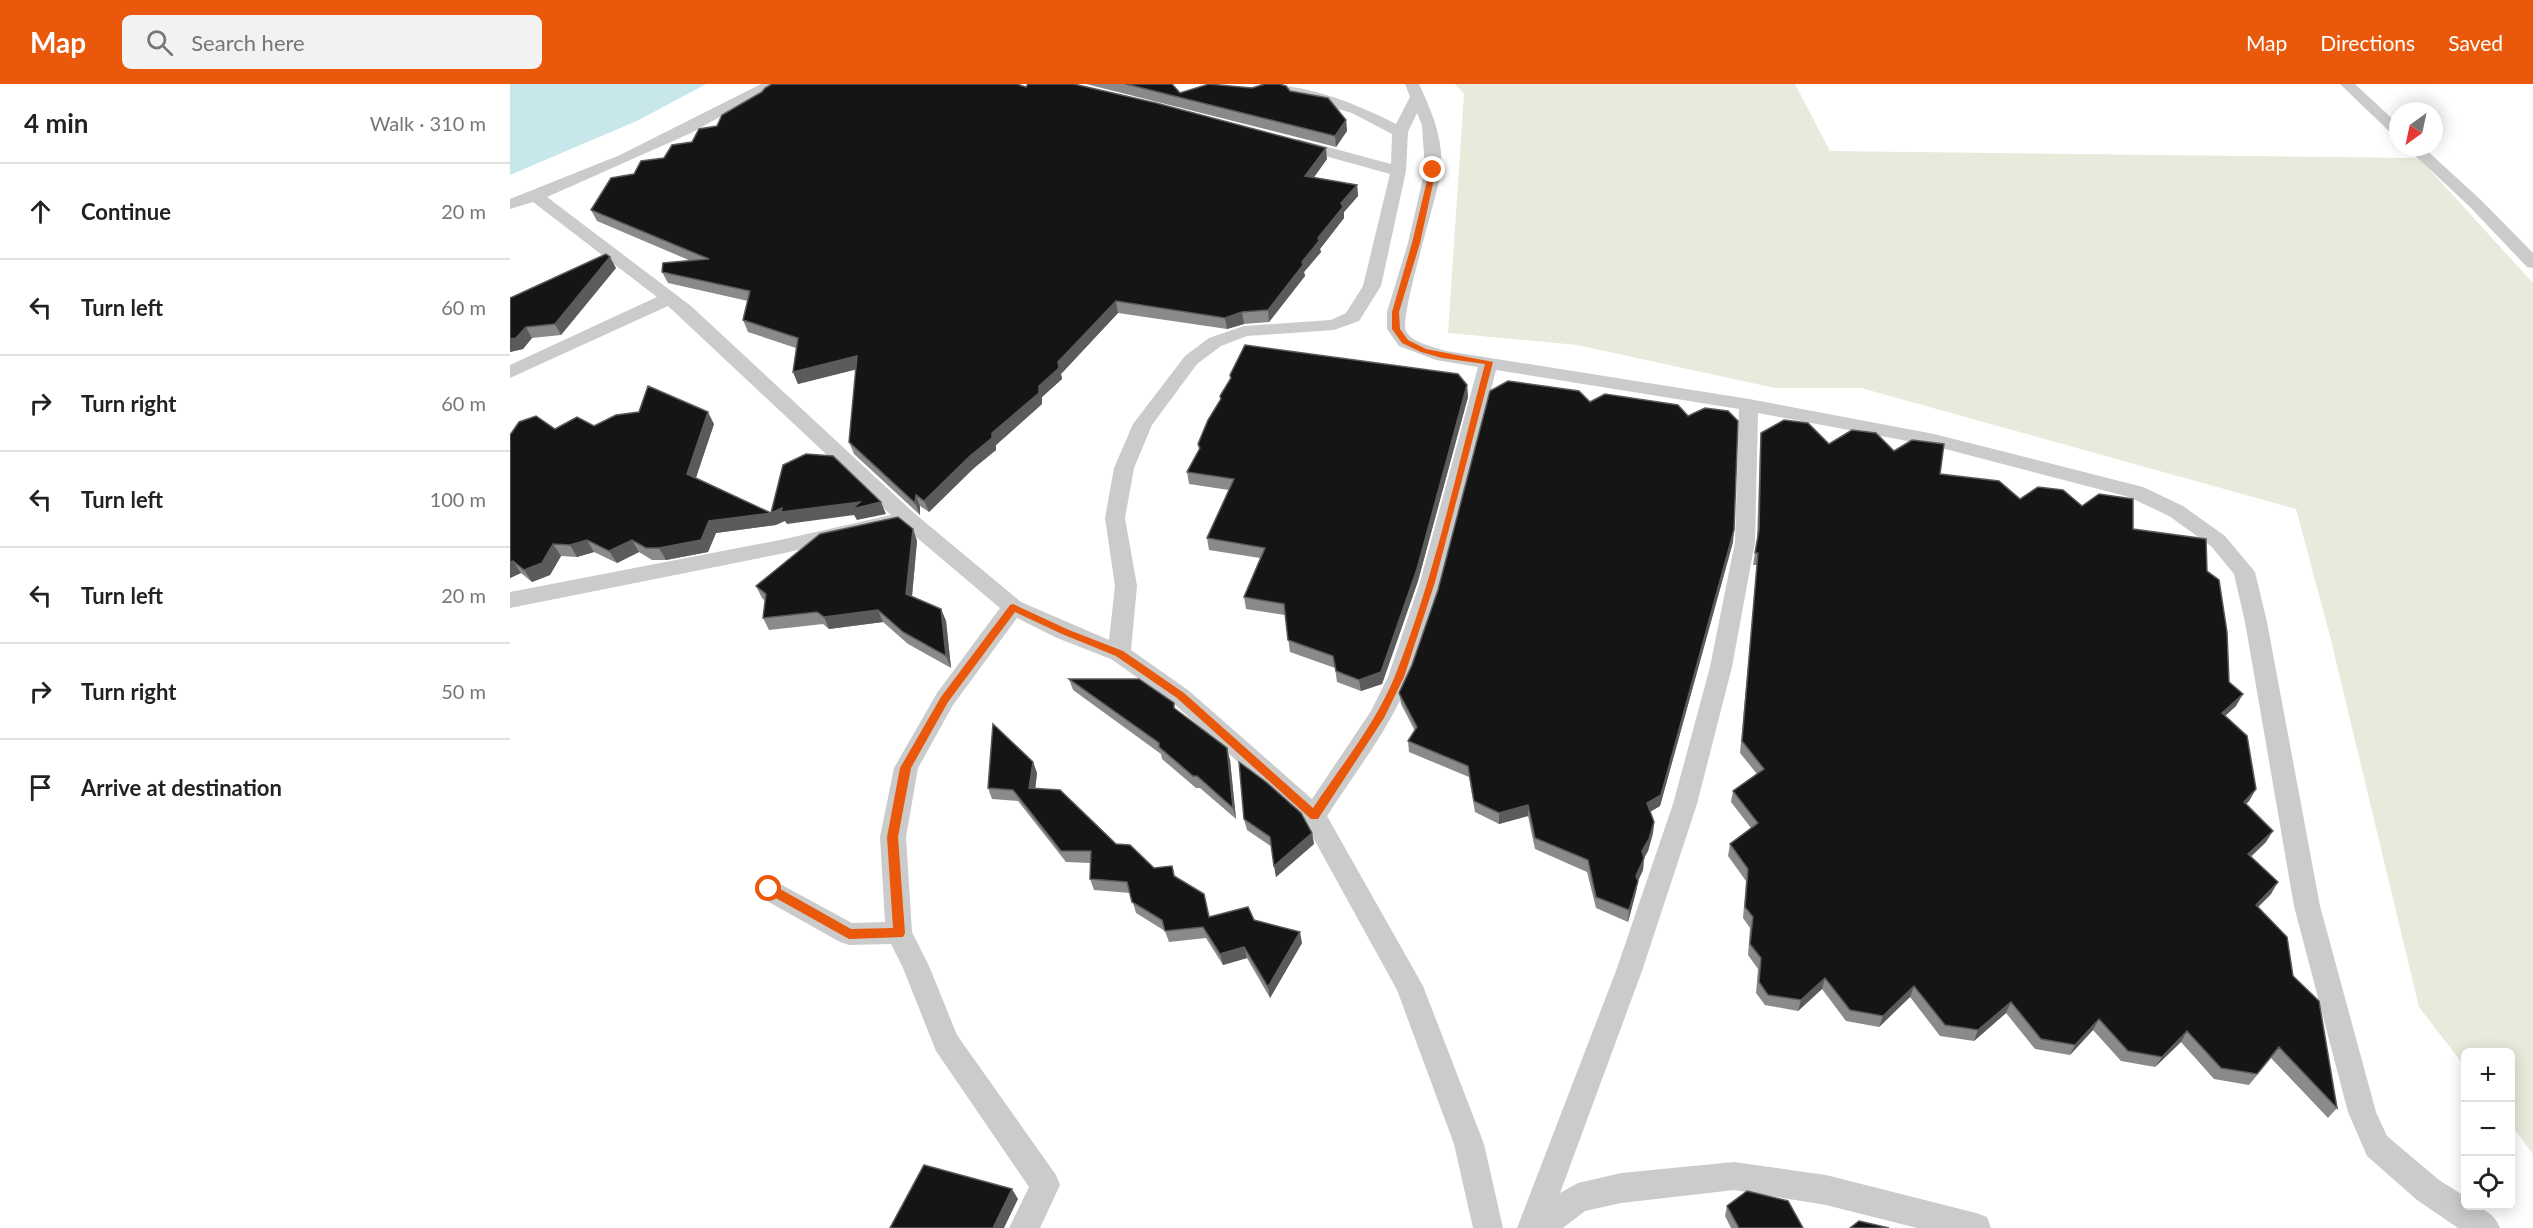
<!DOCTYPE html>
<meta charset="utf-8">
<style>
:root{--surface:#fff;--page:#f2f2f2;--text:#222;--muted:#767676;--line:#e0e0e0;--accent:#ea580c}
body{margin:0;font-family:Lato,sans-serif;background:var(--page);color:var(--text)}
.controls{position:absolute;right:18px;bottom:18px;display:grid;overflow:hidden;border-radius:9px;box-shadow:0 3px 15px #0003}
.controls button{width:54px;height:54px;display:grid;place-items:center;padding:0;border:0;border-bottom:2px solid var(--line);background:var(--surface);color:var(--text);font:30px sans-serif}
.compass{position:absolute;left:1879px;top:18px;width:54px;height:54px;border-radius:50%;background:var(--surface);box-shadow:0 3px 15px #0003;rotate:213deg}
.stop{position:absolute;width:18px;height:18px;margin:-14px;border:4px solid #ea580c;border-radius:50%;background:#fff}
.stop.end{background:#ea580c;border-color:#fff;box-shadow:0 2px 6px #0008}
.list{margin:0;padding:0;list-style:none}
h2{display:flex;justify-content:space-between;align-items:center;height:78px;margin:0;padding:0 24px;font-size:26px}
h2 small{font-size:20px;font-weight:400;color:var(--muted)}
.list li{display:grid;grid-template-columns:39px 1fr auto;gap:18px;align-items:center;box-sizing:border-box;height:96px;padding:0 24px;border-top:2px solid var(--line)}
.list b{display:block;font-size:22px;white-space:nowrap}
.list em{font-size:20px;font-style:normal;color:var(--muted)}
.icon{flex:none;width:33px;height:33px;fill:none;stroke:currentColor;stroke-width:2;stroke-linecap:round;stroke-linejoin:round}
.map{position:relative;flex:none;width:2023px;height:1144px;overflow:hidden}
header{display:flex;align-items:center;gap:36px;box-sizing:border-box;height:84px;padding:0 30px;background:var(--accent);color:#fff}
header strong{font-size:28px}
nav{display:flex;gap:33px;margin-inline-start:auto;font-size:21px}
.search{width:420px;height:54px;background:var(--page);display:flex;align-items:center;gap:15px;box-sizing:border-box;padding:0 21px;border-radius:9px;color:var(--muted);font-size:22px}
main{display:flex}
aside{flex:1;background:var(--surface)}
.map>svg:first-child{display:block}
.green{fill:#e8ebdb}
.water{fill:#c8e7eb}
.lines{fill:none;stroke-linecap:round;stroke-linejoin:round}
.lane{fill:#cbcbcb;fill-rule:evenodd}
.wall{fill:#8a8a8a}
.shaded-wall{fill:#5b5b5b}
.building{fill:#151515;stroke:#5b5b5b;stroke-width:1.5}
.route{fill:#ea580c}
</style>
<header>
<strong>Map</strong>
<div class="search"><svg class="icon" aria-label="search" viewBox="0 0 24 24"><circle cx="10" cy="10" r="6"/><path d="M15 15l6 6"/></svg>Search here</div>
<nav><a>Map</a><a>Directions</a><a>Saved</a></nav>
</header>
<main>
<aside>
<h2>4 min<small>Walk · 310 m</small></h2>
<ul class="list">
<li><svg class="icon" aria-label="ahead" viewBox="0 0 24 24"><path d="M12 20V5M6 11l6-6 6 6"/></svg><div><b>Continue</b></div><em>20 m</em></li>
<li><svg class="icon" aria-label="left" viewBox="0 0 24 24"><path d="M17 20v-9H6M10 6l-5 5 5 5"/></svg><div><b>Turn left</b></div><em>60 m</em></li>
<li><svg class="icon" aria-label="right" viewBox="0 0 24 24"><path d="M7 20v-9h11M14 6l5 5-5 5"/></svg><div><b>Turn right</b></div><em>60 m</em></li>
<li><svg class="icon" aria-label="left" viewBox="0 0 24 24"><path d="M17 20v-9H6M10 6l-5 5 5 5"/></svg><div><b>Turn left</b></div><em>100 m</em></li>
<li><svg class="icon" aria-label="left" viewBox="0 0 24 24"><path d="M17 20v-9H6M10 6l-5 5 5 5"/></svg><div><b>Turn left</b></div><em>20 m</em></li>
<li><svg class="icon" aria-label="right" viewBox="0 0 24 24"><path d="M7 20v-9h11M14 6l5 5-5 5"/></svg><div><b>Turn right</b></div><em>50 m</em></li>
<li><svg class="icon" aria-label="arrive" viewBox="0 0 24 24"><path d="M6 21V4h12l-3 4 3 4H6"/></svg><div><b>Arrive at destination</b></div></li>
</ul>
</aside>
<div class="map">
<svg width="2023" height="1144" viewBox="0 0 2023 1144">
<rect width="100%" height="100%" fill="#fff"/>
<path class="green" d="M945,0H1285L1320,67L1909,74L2023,199V1070L2001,1041L2000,968H1956L1955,983L1909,923L1820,552L1786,425L1351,304H1265L1067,261L938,249L954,10Z"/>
<path class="water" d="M0,0H196L129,36L0,91Z"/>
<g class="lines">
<path class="lane" d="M251,0H269L181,49L37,113L181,222L404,429L511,518L599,556L605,502L595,434L604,384L623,340L675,272L699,254L734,242L821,236L836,229L853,202L880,90L783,63L780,60L788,55L881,80L882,50L842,29L751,3L749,0C796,0 845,19 886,40L900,13L895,0H909C922,28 934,56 931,87C927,115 889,232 896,247C902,259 924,263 936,267L1239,315L1424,350L1633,403L1673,422L1715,452L1745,488L1757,538L1810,822L1866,1028L1877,1052L1929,1096L1956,1113V1122C1972,1122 1984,1129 1990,1144H1948L1907,1116L1857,1072L1838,1028L1784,822L1735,538L1724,490L1701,462L1659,432L1619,413L1424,362L1248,329L1245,458L1222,583L1187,720L1132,887L1050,1109L1068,1099L1111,1089L1224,1078L1316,1091L1466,1129L1477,1133L1481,1144H1407L1316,1121L1224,1106L1111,1119L1075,1127L1053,1144H1007L1106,887L1163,720L1200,583L1225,458L1229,325L986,286C960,388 939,494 901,592C881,643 846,687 817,732L913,902L974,1060L993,1144H963L944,1060L887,906L795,739L662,618L601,575L547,554L507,534L443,621L408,684L396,753L402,848L419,882L447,951L546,1091L550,1101L530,1144H499L519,1103L426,967L393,884L381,860L339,861L330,858L250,813L246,805L250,797L259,794L342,839L375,838L370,753L384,684L427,609L490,524L393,442L270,470L0,524V508L270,456L381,431L158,222L0,294V281L147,213L23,118L0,125V115L110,71ZM907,29L912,41L915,86L898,159L877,228V245L889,262L926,276L968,283L910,498L878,593L861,627L802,715L678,606L621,566L627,502L615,434L624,384L642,341L687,280L711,262L737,252L824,246L849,237L871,202L896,87L898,48Z
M1830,0H1845L1888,40V53L1883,51Z
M1896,63H1913L1972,117L2023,169V184L2017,183L1960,123Z"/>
</g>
<path class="wall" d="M576,0H662L670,9L742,4L780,7L836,36L837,47L826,63Z
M817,75L804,93L847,101L848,112L834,128V134L810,165L811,168L794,188L795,192L759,238L734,240L717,245L608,229L551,290L552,295L532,313V320L486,361V366L464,384L419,428L410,422V431L344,370L339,358L346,285L288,300L283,288L286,264L238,248L233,236L238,217L158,199L152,188L181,177L87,137L81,126Z
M106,184L51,251L22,254L13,265L0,268V214Z
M720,291L957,301L958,313L908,497L872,600L851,607L827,598L825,584L780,568L775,531L736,525L734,513L750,474L699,466L697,454L719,406L679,400L677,388L689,366L688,360L710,316V312L721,294Z
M1080,318L1223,458L1150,722L1140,728L1144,738L1143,749L1138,767L1134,774L1133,786L1128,797L1126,808L1118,838L1086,824L1077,788L1025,765L1018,732L989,740L965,728L959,693L899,668L898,657L905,647L891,620L889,609Z
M204,340L186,394L261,429L266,441L206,449L198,468L156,476H142L129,468L107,479L84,468L67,473L51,472L40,491L22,498L11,489L0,494V351L45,345L84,342Z
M1251,349L1319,360L1384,367L1430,390L1510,415L1572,422L1623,445L1697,487L1719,598L1726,622L1715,632L1746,705L1739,717L1736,720L1756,758L1741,773L1761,810L1748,823L1783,892L1827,1024L1818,1034L1761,974L1739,1001L1704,995L1671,958L1645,983L1611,977L1583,946L1560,971L1525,965L1496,929L1464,957L1430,952L1400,913L1369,943L1336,937L1312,905L1288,927L1255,921L1246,909L1248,885L1238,871L1240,844L1233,834L1236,797L1218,772L1220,760L1241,744L1221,718L1223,707L1247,690L1230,669L1247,481H1243L1247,456L1250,361Z
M403,445L407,457L402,513L431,525L436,537L441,584L398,560L373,538L319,545L313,540L259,546L253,534L255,517L252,514L246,502Z
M559,595L666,626L720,676L726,735L690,704H686L652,675L651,670L563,606Z
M523,678L527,689L525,705L606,760L644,784L662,782L665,793L700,832L744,836L792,859L760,914L737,874L713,881L696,854L659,858L655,847L626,829L620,809L584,806L580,795V779L556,778L508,717L482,715L478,704Z
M734,735L802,749L804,760L766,793L762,763L737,746Z
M1217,1122L1293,1144H1221L1215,1132Z"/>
<path class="shaded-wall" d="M836,36L837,47L826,63L825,52Z
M816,64L817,75L797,103L795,92Z
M847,101L848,112L834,128V134L810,165L811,168L794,188L795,192L759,238L758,226L808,154L831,119Z
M100,173L106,184L51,251L45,240Z
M606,217L608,229L551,290L552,295L532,313V320L486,361V366L464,384L419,428L414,417L529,302L548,278Z
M732,228L734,240L717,245L715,234Z
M16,243L22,254L13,265L0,268V255Z
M347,272L352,284L288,300L283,288Z
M957,301L958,313L908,497L872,600L851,607L849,596Z
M198,328L204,340L183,402L177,390Z
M406,411L410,422V431L405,419Z
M350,418H371L376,430L347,436L344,431L277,440L275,437L266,441L261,429L272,424Z
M261,429L266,441L206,449L198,468L156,476L149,464L199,437Z
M403,445L407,457L401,522L396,510Z
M1224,446L1223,458L1150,722L1136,730L1137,719Z
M77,456L84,468L67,473L60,461Z
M122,456L129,468L107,479L99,467Z
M43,460L51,472L40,491L22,498L14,486Z
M3,477L11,489L0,494V478Z
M431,525L436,537L441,584L436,572Z
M368,526L373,538L319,545L314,533Z
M1733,610L1726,622L1705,641L1712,629Z
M717,664L720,676L726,735L723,724Z
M523,678L527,689L524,716L519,704Z
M1746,705L1739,717L1727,729L1734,718Z
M1018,721V732L989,740V729Z
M1144,738L1143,749L1138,767L1131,779L1132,767Z
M1763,747L1756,758L1731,781L1738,770Z
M802,749L804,760L766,793L764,782Z
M1134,774L1133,786L1128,797L1126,808L1118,838L1119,826L1126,792Z
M1768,798L1761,810L1739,832L1746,821Z
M790,848L792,859L760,914L758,903Z
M734,863L737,874L713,881L710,870Z
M1315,894L1312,905L1288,927L1291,916Z
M1404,902L1400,913L1369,943L1373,932Z
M1501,918L1496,929L1464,957L1468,946Z
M1589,935L1583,946L1560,971L1565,961Z
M1677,947L1671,958L1645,983L1652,973Z
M502,1105L508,1115L494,1144H483Z"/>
<path class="building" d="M262,0H507L516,3L518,0H564L646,19L816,64L795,92L847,101L831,119L833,123L808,154L809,157L792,178L793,181L758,226L732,228L715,234L606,217L548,278L549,284L529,302V309L482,349V354L460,372L414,417L406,411L405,419L339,358L347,272L283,288L288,254L233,236L240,207L152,188L153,179L199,175L81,126L101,94L124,90L131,77L154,74L162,61L182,58L189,45L207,42L212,31L252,8L255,4Z
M616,0H662L670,9L699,0L742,4L755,0H769L776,2L780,7L818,14L836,36L825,52Z
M96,170L100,173L45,240L16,243L6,254L0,255V214Z
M735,261L948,290L957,301L907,485L871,588L849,596L826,587L823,572L778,556L774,520L734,513L755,464L697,454L724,395L677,388L690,364L688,360L698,336L711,315L710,312L721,294L720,291Z
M998,297L1069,307L1080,318L1095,310L1168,321L1178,332L1195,324L1218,327L1228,337L1224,446L1151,711L1137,719L1144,738L1139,755L1132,767L1134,774L1126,792L1128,797L1119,826L1086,813L1078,776L1025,754L1018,721L989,729L964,717L958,682L898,657L907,643L889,609L902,581L928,506L980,307Z
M138,302L198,328L177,390L261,429L199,437L191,456L149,464H136L122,456L99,467L77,456L60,461L43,460L32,479L14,486L3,477L0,478V351L9,338L26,332L45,345L67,333L84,342L106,331L129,328Z
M1274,336L1298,339L1319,360L1342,346L1366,349L1384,367L1402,356L1434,360L1430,390L1489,397L1510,415L1528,403L1553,406L1572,422L1589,410L1623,415V445L1696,455L1697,487L1709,496L1717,548L1719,598L1733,610L1712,629L1737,652L1746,705L1734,718L1763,747L1738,770L1768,798L1746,821L1777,853L1783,892L1809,917L1827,1024L1769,963L1747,990L1711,984L1677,947L1652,973L1618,967L1589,935L1565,961L1531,955L1501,918L1468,946L1435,941L1404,902L1373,932L1340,926L1315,894L1291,916L1258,911L1249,898L1251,874L1240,860L1243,833L1235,823L1238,785L1220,760L1248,739L1223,707L1254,685L1232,657L1248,469H1245L1249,446L1251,349Z
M296,370L323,372L371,418L342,425L350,418L271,428L272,424L261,429L273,381Z
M388,433L403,445L396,510L431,525L436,572L393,548L368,526L314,533L307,528L253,534L256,510L246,502L310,450Z
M559,595H629L664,619V624L717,664L723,724L687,692H683L649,663V659Z
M483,640L523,678L519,704L550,706L606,760L620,761L644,784L662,782L664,792L694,810L699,833L738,823L744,836L790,848L758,903L734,863L710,870L693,843L655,847L652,836L622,818L617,798L580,795L581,767H551L503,706L478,704Z
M729,678L756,698L791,729L802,749L764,782L760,753L734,735Z
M414,1081L502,1105L483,1144H380Z
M1237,1107L1278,1117L1293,1144H1229L1217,1122Z
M1349,1137L1379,1144H1340Z"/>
<path class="route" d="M920,84L926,86L910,159L889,228L890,245L898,256L916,265L983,278L925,498L894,593L874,634L808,735H801L667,614L606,572L552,550L505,528L438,618L401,684L388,753L395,849L393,853L339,855L255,808V801H263L341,845L383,844L377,753L390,684L431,613L500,521L503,520L559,546L613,567L674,609L803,724C831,682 866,639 885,592C925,492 947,384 975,280L932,274L911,268L892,259L882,245V228L902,159Z"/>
</svg>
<div class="controls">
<button>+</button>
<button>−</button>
<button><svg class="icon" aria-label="locate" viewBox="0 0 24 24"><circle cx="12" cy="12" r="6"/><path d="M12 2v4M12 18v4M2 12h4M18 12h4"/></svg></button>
</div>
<svg class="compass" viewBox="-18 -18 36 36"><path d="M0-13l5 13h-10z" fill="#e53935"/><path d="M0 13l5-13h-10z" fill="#767676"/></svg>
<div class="stop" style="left:259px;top:805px"></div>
<div class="stop end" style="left:923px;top:86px"></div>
</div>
</main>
